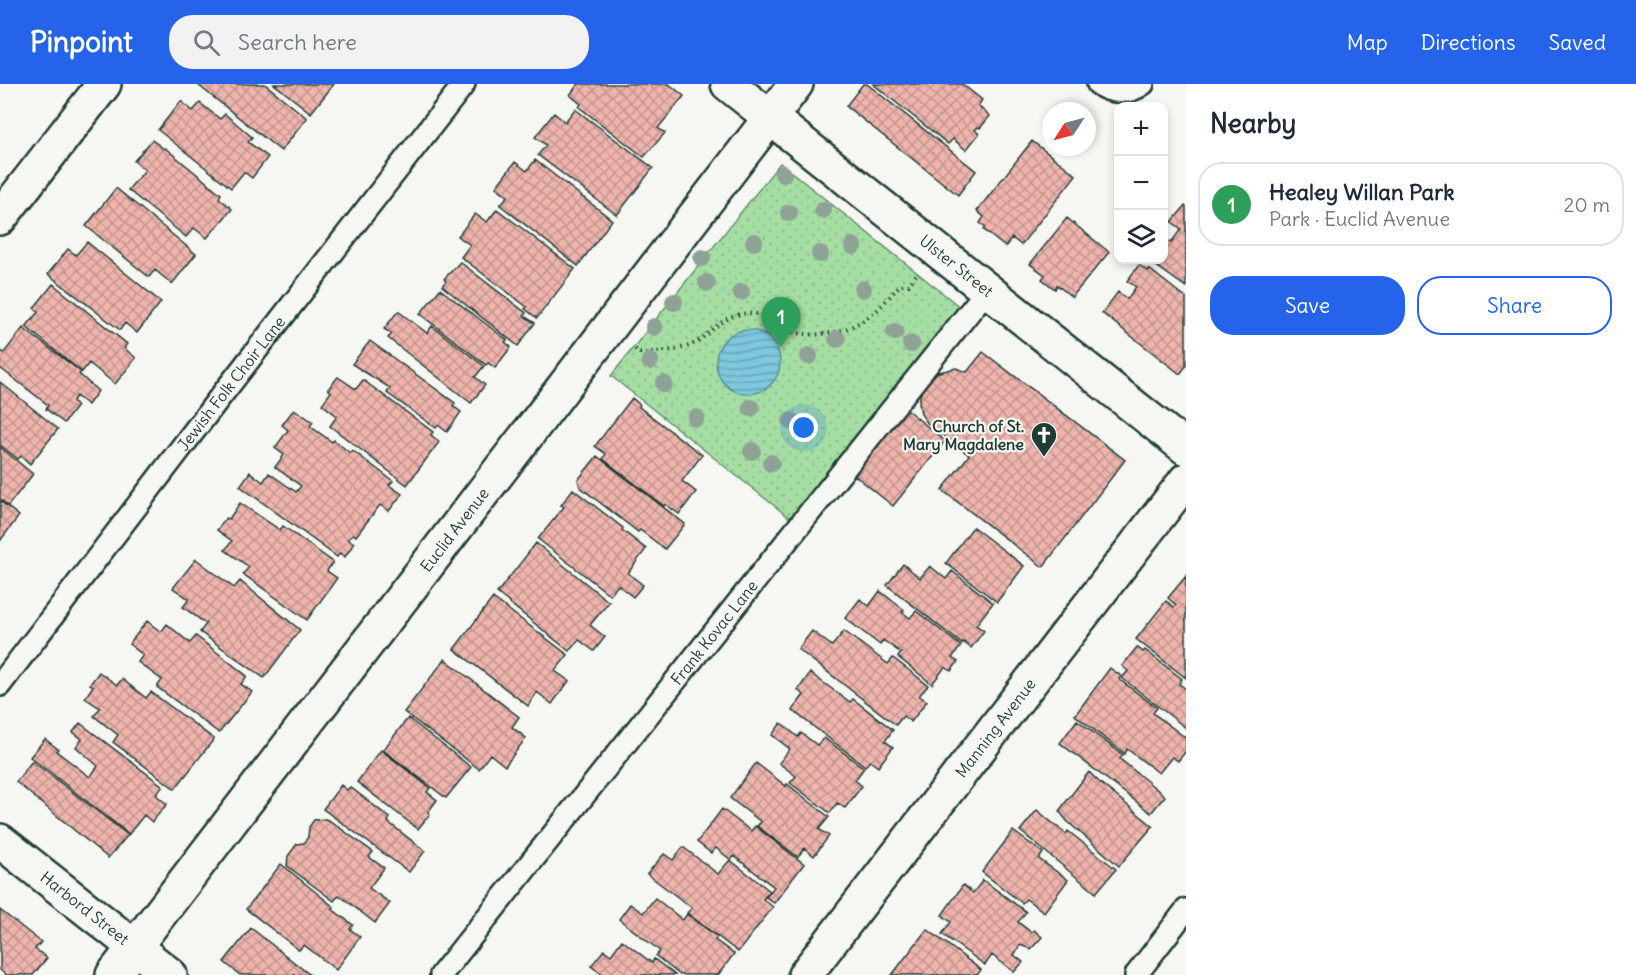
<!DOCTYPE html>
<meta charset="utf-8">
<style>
:root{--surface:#fff;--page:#f2f2f3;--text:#1f2937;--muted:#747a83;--line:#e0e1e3;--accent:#2563eb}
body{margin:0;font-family:Delius,sans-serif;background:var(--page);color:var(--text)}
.controls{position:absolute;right:18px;top:18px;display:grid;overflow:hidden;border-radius:12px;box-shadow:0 3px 9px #0003}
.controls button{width:54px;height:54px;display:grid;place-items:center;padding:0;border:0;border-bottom:2px solid var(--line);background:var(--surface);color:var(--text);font:30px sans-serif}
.compass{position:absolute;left:1042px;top:18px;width:54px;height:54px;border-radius:50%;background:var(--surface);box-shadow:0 3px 9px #0003;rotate:234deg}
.you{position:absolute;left:804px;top:344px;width:21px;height:21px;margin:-15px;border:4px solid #fff;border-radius:50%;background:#1a73e8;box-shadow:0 0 0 9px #1a73e833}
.badge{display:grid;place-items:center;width:39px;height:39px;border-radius:50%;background:var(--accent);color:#fff;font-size:20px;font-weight:700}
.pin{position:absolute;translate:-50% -50px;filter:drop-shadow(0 2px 3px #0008)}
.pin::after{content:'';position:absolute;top:32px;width:21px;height:18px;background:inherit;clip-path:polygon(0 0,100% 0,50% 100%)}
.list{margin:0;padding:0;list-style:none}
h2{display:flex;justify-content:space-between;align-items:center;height:78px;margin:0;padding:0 24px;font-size:26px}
h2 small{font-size:20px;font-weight:400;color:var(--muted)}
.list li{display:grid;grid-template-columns:39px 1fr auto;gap:18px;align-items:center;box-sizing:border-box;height:84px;margin:0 12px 12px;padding:0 12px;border:2px solid var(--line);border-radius:24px}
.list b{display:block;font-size:22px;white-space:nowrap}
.list p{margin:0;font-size:20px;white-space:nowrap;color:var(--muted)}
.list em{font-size:20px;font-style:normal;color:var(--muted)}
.actions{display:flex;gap:12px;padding:18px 24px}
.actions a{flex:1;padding:14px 0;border:2px solid var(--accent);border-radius:24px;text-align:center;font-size:21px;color:var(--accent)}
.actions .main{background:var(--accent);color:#fff}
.icon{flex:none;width:33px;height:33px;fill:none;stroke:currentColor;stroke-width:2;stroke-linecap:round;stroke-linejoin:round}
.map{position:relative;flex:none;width:1186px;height:891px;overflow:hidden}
header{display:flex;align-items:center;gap:36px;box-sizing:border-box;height:84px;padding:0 30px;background:var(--accent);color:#fff}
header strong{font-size:28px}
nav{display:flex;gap:33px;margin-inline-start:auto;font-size:21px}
.search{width:420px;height:54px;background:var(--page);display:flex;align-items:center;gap:15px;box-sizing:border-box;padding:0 21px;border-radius:24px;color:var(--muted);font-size:22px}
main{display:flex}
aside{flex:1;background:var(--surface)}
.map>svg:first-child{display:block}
.park{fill:url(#park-dots);stroke:#628e6c;stroke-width:1.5}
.water{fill:url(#water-rules);stroke:#58909a;stroke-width:1.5}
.building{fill:url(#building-cross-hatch);stroke:#1f3d34;stroke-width:1.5}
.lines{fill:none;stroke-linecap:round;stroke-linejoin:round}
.service-casing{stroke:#1f3d34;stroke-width:26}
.minor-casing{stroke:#1f3d34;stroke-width:38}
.tertiary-casing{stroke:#1f3d34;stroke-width:38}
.path{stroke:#1f3d34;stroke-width:4;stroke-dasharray:1.5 4.5;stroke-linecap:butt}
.service{stroke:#f6f6f2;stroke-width:21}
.minor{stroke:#f6f6f2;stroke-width:33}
.tertiary{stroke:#f6f6f2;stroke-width:33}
.tree{fill:#8fa296}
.labels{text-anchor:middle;stroke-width:4.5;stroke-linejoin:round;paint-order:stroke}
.street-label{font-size:16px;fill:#1f3d34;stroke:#f6f6f2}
.poi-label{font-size:16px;font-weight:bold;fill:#1f3d34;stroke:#f6f6f2;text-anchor:end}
</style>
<header>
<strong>Pinpoint</strong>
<div class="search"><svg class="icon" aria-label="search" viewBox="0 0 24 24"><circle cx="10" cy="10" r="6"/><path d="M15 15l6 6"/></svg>Search here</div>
<nav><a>Map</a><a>Directions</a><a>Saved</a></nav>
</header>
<main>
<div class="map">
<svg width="1186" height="891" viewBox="0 0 1186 891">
<defs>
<pattern id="park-dots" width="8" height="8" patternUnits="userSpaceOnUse" patternTransform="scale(1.5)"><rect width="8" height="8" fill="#a5dea3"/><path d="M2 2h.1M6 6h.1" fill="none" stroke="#8ebf8d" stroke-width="1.8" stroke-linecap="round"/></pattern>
<pattern id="water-rules" width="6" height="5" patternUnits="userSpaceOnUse" patternTransform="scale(1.5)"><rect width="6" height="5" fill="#7ec7de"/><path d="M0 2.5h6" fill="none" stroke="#67a3b5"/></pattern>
<pattern id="building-cross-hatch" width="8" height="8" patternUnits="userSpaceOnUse" patternTransform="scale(1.5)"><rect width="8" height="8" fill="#efb4ae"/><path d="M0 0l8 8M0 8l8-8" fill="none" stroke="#c1948e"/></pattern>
</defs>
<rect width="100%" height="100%" fill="#f6f6f2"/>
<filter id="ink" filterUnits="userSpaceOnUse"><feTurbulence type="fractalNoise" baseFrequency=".0167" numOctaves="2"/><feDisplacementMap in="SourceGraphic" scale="12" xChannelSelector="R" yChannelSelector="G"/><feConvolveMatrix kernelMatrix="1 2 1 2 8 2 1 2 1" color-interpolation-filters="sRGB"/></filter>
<g filter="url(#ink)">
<path class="park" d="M780,79L960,223L791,435L611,292Z"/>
<path class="water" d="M716 278a32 32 0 1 1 64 0a32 32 0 1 1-64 0Z"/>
<path class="building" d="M199,0H265L307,34L281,67L198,1Z
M274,0H334L311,29Z
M578,0H669L684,12L658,44L665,49L644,73L579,23L581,20L570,11Z
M863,0H867L976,87L958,111L846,22Z
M873,0H962L982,16L978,22L990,32L980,44L978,43L975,46L979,50L966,66L953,55L948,60Z
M181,17L193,27L200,19L220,35L225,30L252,53L248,58L268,73L252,94L244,88L231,104L158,46Z
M575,25L653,84L617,131L538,71L546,61L535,53L554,29L565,38Z
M152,56L164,65L165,64L221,110L219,114L232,125L207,154L194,144L186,153L128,106L145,86L134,77Z
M1032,57L1076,91L1021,161L1012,154L1005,163L984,146L986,143L980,139L984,133L977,127Z
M535,76L612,136L578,182L500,121L508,112L496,103L515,78L527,87Z
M116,104L196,170L172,200L155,186L149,193L86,142Z
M1185,122L1186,123V203L1148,176H1164V156L1165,154L1171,159L1181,145L1172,138Z
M497,125L575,185L537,234L525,225L527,223L461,173L470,161L458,152L475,130L487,138Z
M1067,134L1109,168L1072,213L1057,201L1055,205L1042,195L1045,191L1030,180Z
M87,158L161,218L137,249L125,239L120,246L48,190L68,165L76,171Z
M460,178L526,229L524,232L535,239L518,262L442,202L446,197L444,195Z
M1139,181L1148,187L1149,185L1186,214V282L1180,290L1102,229L1118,208L1127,215L1136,203L1127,197Z
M53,200L127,260L124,264L136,274L115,300L89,279L82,288L26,243L38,228L34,224Z
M440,205L507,256L505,258L511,263L495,284L488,279L486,281L420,230Z
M398,227L427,249L432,242L484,282L475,293L485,301L471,319L388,254L392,250L384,245Z
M23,244L81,288L79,290L98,307L88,321L76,312L73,317L77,322L64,339L46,325L48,321L0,284V266L4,269Z
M370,257L455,319L453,322L461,328L447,348L438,341L436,344L387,309L390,304L352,280Z
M983,268L1125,376L1043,483L942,406L969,371L928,340L921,330L919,319L921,307L926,296L935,289L956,284L967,288Z
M338,293L356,305L363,296L433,348L431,351L439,358L407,401L330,342L337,332L322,320L331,308L328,305Z
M0,298L58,345L30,380L21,372L18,375L0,361Z
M632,314L640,321L639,323L702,371L682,397L696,408L679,430L665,420L664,422L603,375L606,370L595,362Z
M294,325L313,338L310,342L332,358L334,356L350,369L352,366L393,397L389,401L402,410L389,427L380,421L356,452L353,450L348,455L354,459L345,473L340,469L337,473L240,402L250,388L263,398L269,389L296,408L301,402L275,383L284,371L275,364L288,346L282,341Z
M906,325L945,357L893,422L853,390Z
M0,363L33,390L8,422L0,415Z
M597,372L685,440L665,465L640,446L638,448L580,403L578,396Z
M573,405L623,444L622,446L646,465L628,489L643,501L633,513L618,501L610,511L538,455L564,423L561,421Z
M0,417L19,432L0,457Z
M240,419L280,446L283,442L333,478L327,487L337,494L307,536L243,490L249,483L225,466L232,457L217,446L226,434L229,435Z
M973,443L1024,482L997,518L946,479Z
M536,459L609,518L590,541L605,553L594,567L579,556L569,567L497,509Z
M196,475L234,504L240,497L300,546L264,594L200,548L206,540L183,523L189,515L173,504Z
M903,480L920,494L930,482L946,495L952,487L993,519L976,541L984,547L971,564L963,558L962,560L887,501Z
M1186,492V594L1136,555L1166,517L1174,523L1176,521L1168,514Z
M880,507L904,526L902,528L910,534L916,527L961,562L952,574L958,578L951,587L945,583L932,600L898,573L901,569L883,556L880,561L845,534L860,515L869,522Z
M493,514L568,571L555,587L569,597L552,620L537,608L528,622L454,565Z
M147,537L161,548L167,540L190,559L196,552L247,592L241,600L252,608L219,649L157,603L162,596L138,578L143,571L129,560Z
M812,547L832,562L844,547L888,580L893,574L928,601L919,612L927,617L911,638L903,632L896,641L798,565Z
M1137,563L1143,568L1145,566L1182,595L1179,600L1186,605V644L1122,594L1128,587L1122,582Z
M445,575L519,633L512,643L526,654L505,682L490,670L479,685L404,628Z
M1110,584L1121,592L1119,595L1157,624L1153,629L1186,654V667L1178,677L1172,673L1159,689L1127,665L1125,670L1075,631Z
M99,588L117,601L122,595L146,614L151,608L214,655L175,705L113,658L118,651L94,632L100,624L85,614L93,602L90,600Z
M810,589L850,618L853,615L893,646L885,657L893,663L878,683L870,677L865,682L792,626L804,611L798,606Z
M408,634L471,683L446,714L383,666Z
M1077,636L1123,671L1120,675L1165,712L1151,729L1060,659Z
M80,639L163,702L156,711L167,720L152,738L144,731L129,750L30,673L45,655L58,665L56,667L90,693L98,682L76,663L82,655L73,648Z
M781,639L798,653L801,649L817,661L824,654L864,684L855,696L862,702L845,724L837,719L830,729L790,699L796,692L779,679L790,665L772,651Z
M381,666L430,704L427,708L437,716L428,728L430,730L418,745L357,698Z
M32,677L128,751L108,774L16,698Z
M756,679L786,702L787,700L829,733L819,745L829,752L814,772L804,764L798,773L757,742L761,738L730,714Z
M1089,688L1099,698L1153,742L1119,782L1068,738L1059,727Z
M341,701L347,706L350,703L390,734L388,738L425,767L409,788L323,725Z
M722,725L751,747L755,742L804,780L774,819L766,813L774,803L734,772L731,776L716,764L711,769L697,758Z
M1037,726L1066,750L1068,747L1116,785L1096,809L1020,747Z
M325,735L330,737L373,768L369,773L384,784L369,804L390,819L375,839L339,811L334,817L287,782L288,772L297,760L304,759L308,753L309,743L314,736Z
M1013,747L1043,769L1039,775L1068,796L1044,828L1026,815L1022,819L982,788Z
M683,763L718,790L730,776L770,807L763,815L773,823L738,868L687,829L692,824L647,790L664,770L673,776Z
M281,780L334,823L332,825L353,841L350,845L360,853L336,886L304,861L299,866L246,825Z
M983,796L1026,828L1018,838L1031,848L1034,846L1042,853L1031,865L1020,861L1014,871L1023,878L1014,888L992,871L985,881L942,850L951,838L942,831L963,801L973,809Z
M655,814L683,836L687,830L717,853L715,856L734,870L718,891H680L656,872L660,867L619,835L630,820L643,829Z
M0,826L41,858L35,865L47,874L33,891H6L0,886Z
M251,844L310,891H240L224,878Z
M927,845L981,886L977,891H892Z
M622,856L652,879L654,875L675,891H603L591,882L604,866L611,871Z"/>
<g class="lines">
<g class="service-casing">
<g id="service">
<path d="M1098,0C1110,10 1130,10 1143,0"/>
<path id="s1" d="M0,601L217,317L464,0"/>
<path id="s2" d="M441,891L987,206"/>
<path d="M1136,891L1186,826"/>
</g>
</g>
<g class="minor-casing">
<g id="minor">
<path id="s3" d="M728,0L1186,364"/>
<path d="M0,134L104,0"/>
<path id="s4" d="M113,891L796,0"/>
<path id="s5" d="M805,891L1186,396"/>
</g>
</g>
<g class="tertiary-casing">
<g id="tertiary">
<path id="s6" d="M0,757L170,891"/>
</g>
</g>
<path class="path" d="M635,265L640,269C655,268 682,267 695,259C710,250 719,236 737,231C760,225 765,235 783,244C812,258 852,248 875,228C884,220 892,210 900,201H909L916,191"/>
<use href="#service" class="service"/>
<use href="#minor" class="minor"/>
<use href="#tertiary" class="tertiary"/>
</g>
<g class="tree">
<circle cx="783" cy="90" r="9"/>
<circle cx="823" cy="126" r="9"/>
<circle cx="789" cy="129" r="9"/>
<circle cx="754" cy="158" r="9"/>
<circle cx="853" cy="162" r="9"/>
<circle cx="820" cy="170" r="9"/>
<circle cx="702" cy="174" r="9"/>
<circle cx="707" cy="199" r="9"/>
<circle cx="863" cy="205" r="9"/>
<circle cx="741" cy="208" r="9"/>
<circle cx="674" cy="218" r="9"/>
<circle cx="654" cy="243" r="9"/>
<circle cx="895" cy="248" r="9"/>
<circle cx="837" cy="255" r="9"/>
<circle cx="911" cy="260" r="9"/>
<circle cx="809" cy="272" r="9"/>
<circle cx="650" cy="277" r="9"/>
<circle cx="664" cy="300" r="9"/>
<circle cx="751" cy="324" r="9"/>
<circle cx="696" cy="334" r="9"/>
<circle cx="791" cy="337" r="9"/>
<circle cx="752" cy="367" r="9"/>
<circle cx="771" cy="379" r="9"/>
</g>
</g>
<defs>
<g id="church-pin" transform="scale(1.35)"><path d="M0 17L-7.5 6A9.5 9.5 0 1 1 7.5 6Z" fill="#1f3d34" stroke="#f6f6f2"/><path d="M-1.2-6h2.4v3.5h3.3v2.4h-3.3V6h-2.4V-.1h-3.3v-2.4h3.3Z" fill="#fff"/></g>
</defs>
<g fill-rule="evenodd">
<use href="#church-pin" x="1044" y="351"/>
</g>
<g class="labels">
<g class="street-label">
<text dy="6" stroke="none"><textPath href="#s3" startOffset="292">Ulster Street</textPath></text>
<text dy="6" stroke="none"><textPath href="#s1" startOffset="380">Jewish Folk Choir Lane</textPath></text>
<text dy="6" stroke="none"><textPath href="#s4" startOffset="561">Euclid Avenue</textPath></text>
<text dy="6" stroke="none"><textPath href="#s2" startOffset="438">Frank Kovac Lane</textPath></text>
<text dy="6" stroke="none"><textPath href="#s5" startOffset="312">Manning Avenue</textPath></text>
<text dy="6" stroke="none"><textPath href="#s6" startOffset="108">Harbord Street</textPath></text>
</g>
<g class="poi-label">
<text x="1024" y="348">Church of St.<tspan x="1024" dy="18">Mary Magdalene</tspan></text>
</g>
</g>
</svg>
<div class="controls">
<button>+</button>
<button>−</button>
<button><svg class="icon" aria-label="layers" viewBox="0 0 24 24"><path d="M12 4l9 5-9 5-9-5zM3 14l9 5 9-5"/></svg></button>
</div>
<svg class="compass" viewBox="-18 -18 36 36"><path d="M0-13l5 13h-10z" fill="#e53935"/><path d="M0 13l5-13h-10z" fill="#747a83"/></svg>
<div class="you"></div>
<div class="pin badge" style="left:781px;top:263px;background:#2e9e5b">1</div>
</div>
<aside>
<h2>Nearby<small></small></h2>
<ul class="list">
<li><span class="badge" style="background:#2e9e5b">1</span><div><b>Healey Willan Park</b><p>Park · Euclid Avenue</p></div><em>20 m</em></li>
</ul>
<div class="actions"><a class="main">Save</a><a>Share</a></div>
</aside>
</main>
